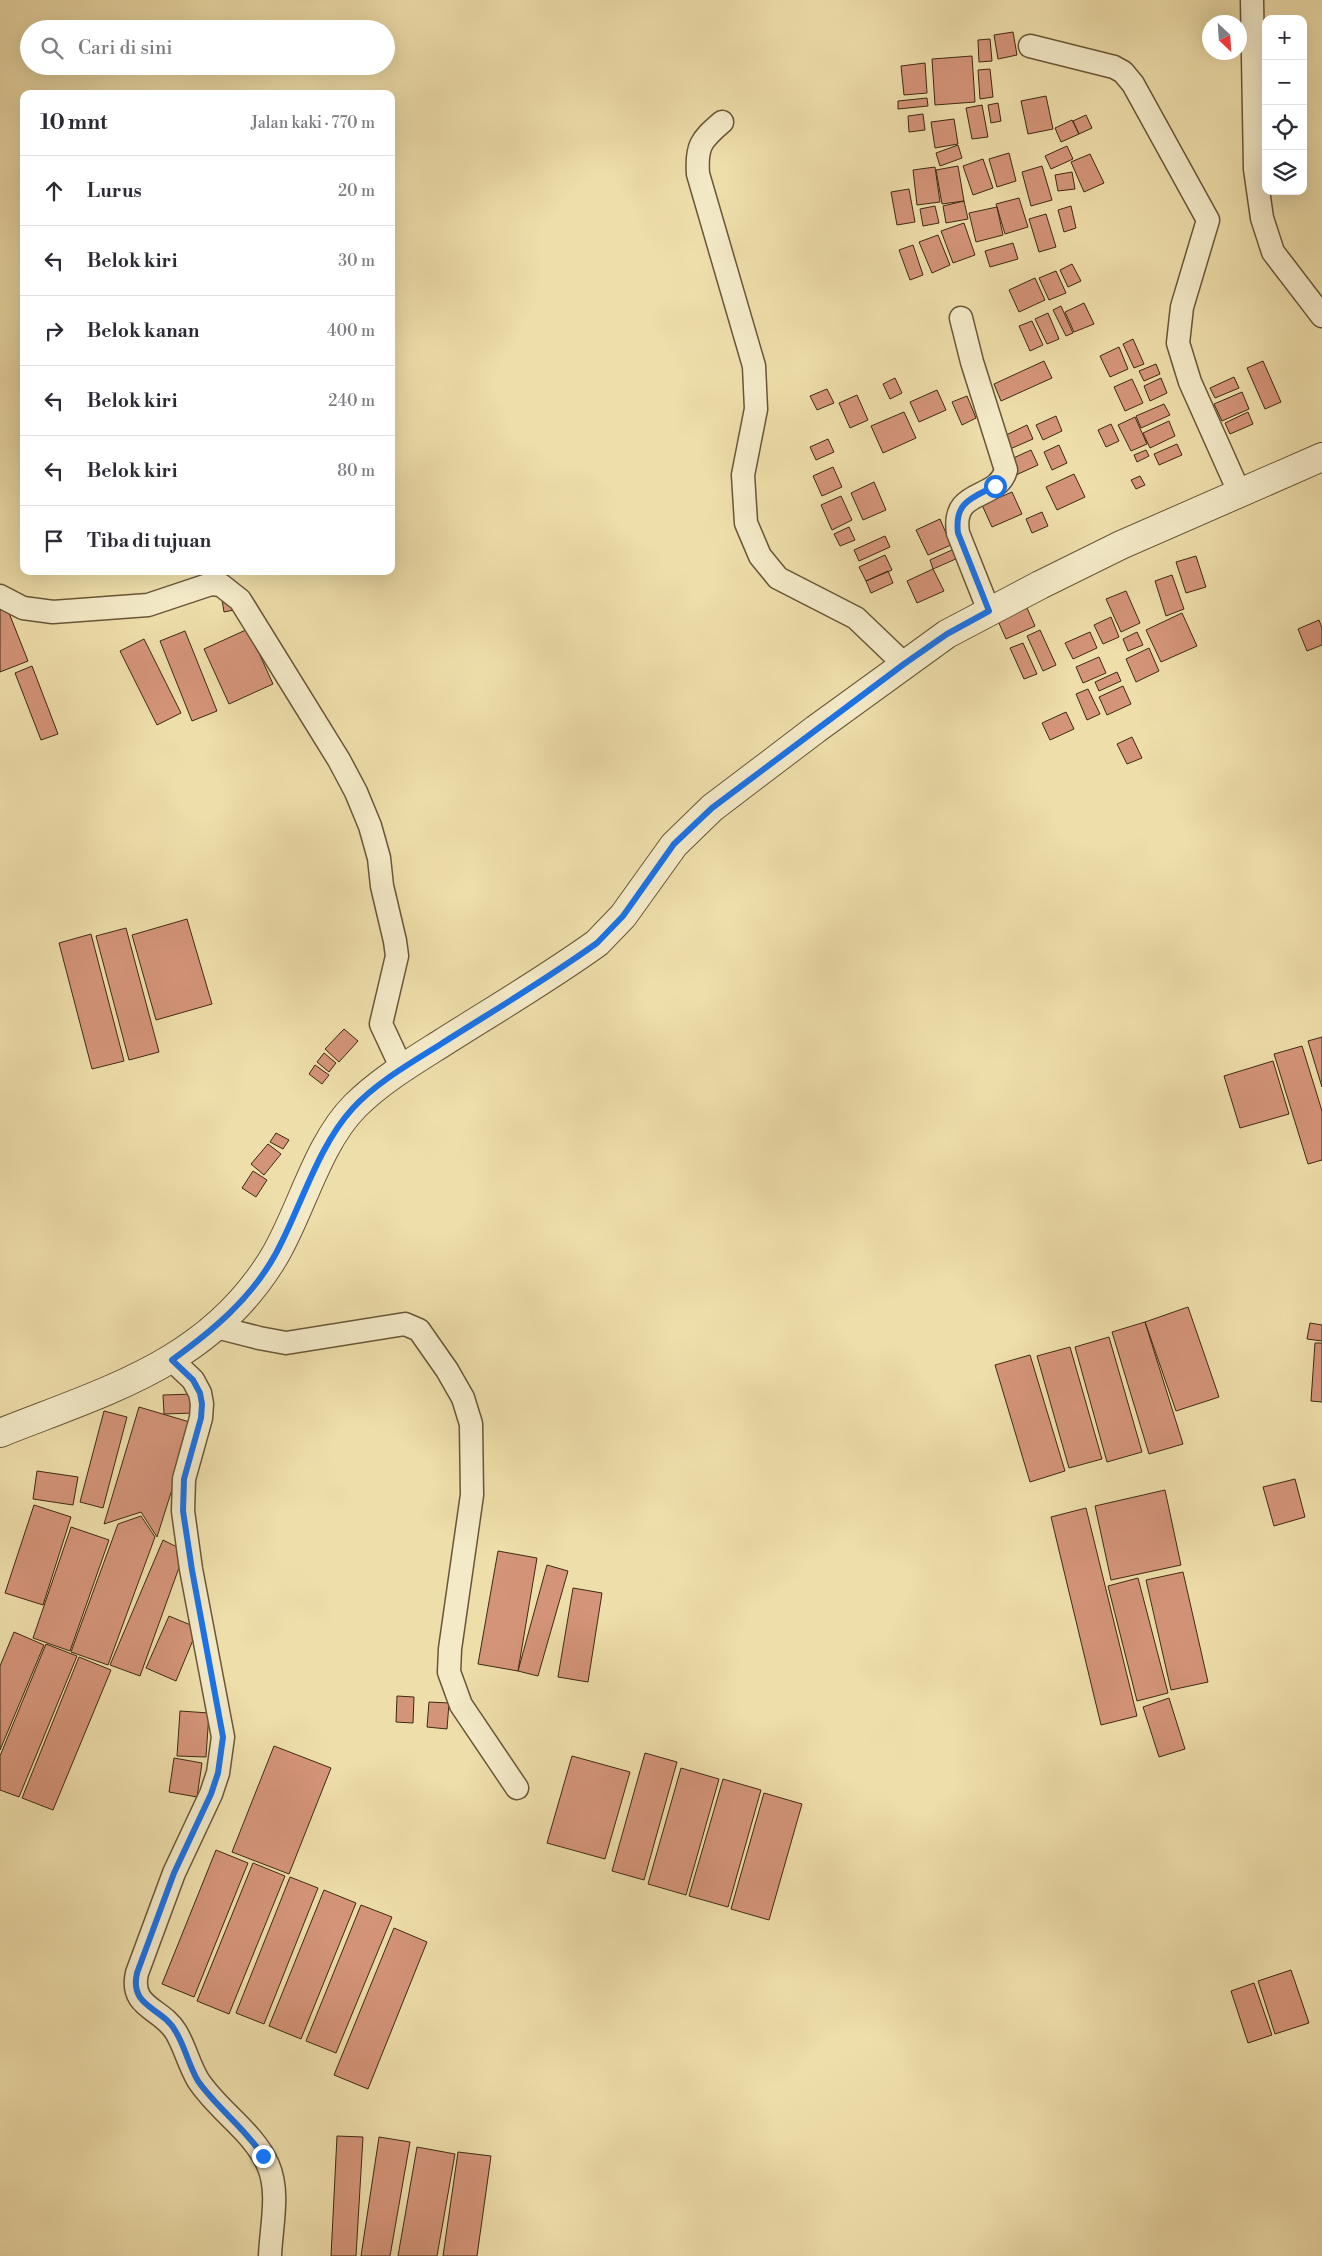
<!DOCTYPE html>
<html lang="id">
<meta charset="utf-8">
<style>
:root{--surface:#fff;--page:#f2f2f3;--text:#2b2b33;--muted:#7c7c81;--line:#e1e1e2}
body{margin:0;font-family:"Libre Bodoni",serif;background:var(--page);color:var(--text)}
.controls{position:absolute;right:15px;top:15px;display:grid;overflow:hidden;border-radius:10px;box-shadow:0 5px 20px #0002}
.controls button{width:45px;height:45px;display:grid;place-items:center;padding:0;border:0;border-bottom:1px solid var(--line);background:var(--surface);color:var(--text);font:25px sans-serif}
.compass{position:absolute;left:1202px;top:15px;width:45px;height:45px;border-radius:50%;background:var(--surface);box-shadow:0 5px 20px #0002;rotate:155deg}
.stop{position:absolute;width:15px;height:15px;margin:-11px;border:4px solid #1a73e8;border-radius:50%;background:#fff}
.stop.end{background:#1a73e8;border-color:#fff;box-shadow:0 1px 5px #0008}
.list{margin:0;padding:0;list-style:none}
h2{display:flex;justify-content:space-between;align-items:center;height:65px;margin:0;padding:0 20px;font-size:21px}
h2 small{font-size:16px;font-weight:400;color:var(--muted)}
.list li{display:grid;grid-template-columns:32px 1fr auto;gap:15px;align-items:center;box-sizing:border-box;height:70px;padding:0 20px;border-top:1px solid var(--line)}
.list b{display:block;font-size:19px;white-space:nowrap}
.list em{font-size:16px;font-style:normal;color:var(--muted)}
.icon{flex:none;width:28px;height:28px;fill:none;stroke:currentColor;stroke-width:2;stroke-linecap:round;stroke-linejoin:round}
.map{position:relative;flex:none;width:1322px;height:2256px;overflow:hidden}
.search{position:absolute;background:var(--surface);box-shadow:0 5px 20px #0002;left:20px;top:20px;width:375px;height:55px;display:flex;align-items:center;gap:12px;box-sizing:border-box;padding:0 18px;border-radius:28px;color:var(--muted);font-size:19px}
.panel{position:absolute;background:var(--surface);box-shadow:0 5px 20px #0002;left:20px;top:90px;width:375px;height:485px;border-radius:10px}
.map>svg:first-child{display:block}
.building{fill:#d49479;stroke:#3d2912}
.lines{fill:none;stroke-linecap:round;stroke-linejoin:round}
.minor-casing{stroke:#695638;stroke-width:25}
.tertiary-casing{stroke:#695638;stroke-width:30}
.minor{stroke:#f4eac8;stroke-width:22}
.tertiary{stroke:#f4eac8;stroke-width:28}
.route{stroke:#1a73e8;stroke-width:6}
</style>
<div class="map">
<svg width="1322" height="2256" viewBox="0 0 1322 2256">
<rect width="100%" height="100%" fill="#eedeaa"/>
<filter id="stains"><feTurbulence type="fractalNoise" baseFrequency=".004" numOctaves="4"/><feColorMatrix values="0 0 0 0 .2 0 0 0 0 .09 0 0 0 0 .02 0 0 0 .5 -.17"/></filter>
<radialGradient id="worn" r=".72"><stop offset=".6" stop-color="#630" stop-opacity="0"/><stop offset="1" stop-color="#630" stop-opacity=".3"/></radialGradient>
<path class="building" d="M1013,32L1017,55L998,59L994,35Z
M990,39L992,61L979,62L978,40Z
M972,56L975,102L935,105L932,59Z
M925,63L927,93L904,95L901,66Z
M990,69L993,97L980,99L978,70Z
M1046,96L1053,129L1028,134L1021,101Z
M927,98L928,106L898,109V101Z
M998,103L1001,121L991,123L988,105Z
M982,105L988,137L972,139L966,108Z
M923,114L925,130L909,132L908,116Z
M1086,115L1092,128L1079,134L1073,121Z
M954,119L958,144L935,148L931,122Z
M1072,120L1079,134L1061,142L1055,128Z
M958,145L962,158L940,166L936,153Z
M1067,146L1073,159L1051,169L1045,156Z
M1009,153L1016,181L997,187L989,159Z
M1090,154L1104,183L1084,192L1071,162Z
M983,159L993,188L973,195L963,166Z
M958,166L964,201L942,204L936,170Z
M1042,166L1052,200L1031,206L1022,172Z
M935,167L940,202L917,205L913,170Z
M1072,172L1075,189L1058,191L1055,175Z
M909,189L915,222L897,225L891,192Z
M1019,198L1028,227L1005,234L996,204Z
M964,201L968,219L946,223L943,206Z
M935,206L939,223L923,226L920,209Z
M1071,206L1076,228L1064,232L1058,210Z
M997,207L1003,235L976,242L969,213Z
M1046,214L1056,247L1039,252L1029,219Z
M964,223L975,255L953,263L941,231Z
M938,235L950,265L932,273L919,242Z
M1013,243L1018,259L990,267L985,251Z
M913,245L923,275L910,280L899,250Z
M1072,264L1081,281L1068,287L1060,270Z
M1056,271L1066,293L1049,300L1039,278Z
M1035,278L1045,300L1019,312L1009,290Z
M1084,303L1094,324L1074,332L1065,312Z
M1061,306L1073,333L1066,336L1053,310Z
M1048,313L1059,339L1047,344L1035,319Z
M1032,321L1043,345L1030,351L1019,326Z
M1133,339L1144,364L1134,368L1123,344Z
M1119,347L1128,369L1110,377L1100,356Z
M1044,361L1052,378L1001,401L994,384Z
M1263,361L1281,402L1265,409L1247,368Z
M1156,364L1160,374L1144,381L1139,371Z
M1234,377L1239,388L1215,398L1210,388Z
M895,378L902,393L890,399L883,384Z
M1161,378L1167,393L1150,401L1144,386Z
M1132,379L1143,403L1125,411L1114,387Z
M827,389L834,403L817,410L810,396Z
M937,390L946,410L919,422L910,402Z
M1242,392L1249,409L1222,421L1214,404Z
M857,395L868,420L850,428L839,403Z
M967,396L976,418L962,425L952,402Z
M1164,404L1170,415L1141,428L1136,416Z
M904,412L916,438L883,453L871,426Z
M1248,412L1253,424L1230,434L1225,423Z
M1056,416L1062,431L1043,440L1036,425Z
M1135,417L1147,444L1131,451L1118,425Z
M1169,421L1175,436L1150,448L1143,433Z
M1111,424L1119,441L1106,447L1098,430Z
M1027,425L1033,439L1010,449L1004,436Z
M828,439L834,452L816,460L810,447Z
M1177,444L1182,455L1159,465L1154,454Z
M1059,445L1067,463L1052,470L1044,452Z
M1031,450L1038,465L1016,475L1009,460Z
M1146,450L1149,456L1137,462L1134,455Z
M833,467L842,487L822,496L813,476Z
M1074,474L1085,497L1057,510L1046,487Z
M1140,476L1145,485L1136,489L1131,480Z
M874,482L886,510L863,520L851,493Z
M1012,492L1022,514L992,527L982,505Z
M841,496L852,520L832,530L821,505Z
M1042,512L1048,526L1032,533L1026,519Z
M940,519L951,545L928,555L916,530Z
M849,527L855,540L840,546L834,534Z
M885,536L890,547L859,561L854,550Z
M954,549L958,558L933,569L930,560Z
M885,555L892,570L866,581L859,567Z
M1196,556L1206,587L1186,593L1176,562Z
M933,569L944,591L917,603L907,581Z
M888,571L893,583L871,593L866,581Z
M1172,575L1184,609L1166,616L1155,581Z
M1126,591L1140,623L1121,632L1106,599Z
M231,599L234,610L224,612L222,600Z
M7,608L28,661L0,672V610Z
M1027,608L1035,626L1006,639L998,621Z
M1182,613L1197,646L1161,662L1146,630Z
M1111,617L1119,637L1103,644L1094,625Z
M1319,620L1322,628V645L1307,651L1298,629Z
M248,629L273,684L229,704L204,649Z
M1040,630L1056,665L1043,671L1027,636Z
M185,631L217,711L192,721L160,641Z
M1090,632L1097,648L1073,659L1065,643Z
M1137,632L1143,645L1128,651L1123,639Z
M144,639L181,713L157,725L120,651Z
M1023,643L1037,674L1024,679L1010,648Z
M1149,648L1159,671L1136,682L1126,659Z
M1099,657L1106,673L1083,683L1076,667Z
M32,666L58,734L41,740L15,673Z
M1117,672L1121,681L1099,691L1095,682Z
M1123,686L1131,704L1107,715L1099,697Z
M1088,689L1100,714L1087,720L1076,694Z
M1066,712L1074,729L1050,740L1042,723Z
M1132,737L1142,758L1127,764L1117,744Z
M187,919L212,1004L156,1020L132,935Z
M126,928L159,1052L129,1060L96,936Z
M91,934L124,1061L92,1069L59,943Z
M344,1029L358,1041L339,1062L325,1049Z
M1322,1037V1087L1308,1041Z
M1302,1046L1322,1111V1160L1308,1164L1274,1054Z
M324,1053L336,1063L329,1072L317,1062Z
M1273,1061L1289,1114L1240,1128L1224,1076Z
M315,1065L329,1075L322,1084L309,1074Z
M276,1133L289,1140L283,1149L270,1142Z
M268,1144L281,1154L264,1175L251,1164Z
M253,1171L267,1180L256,1197L242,1188Z
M1188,1307L1219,1397L1176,1411L1145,1322Z
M1145,1322L1183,1444L1149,1454L1112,1332Z
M1310,1323L1322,1325V1341L1307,1339Z
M1109,1337L1142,1452L1107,1462L1075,1347Z
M1315,1343H1322V1402L1311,1401Z
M1070,1347L1102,1459L1069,1468L1037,1356Z
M1030,1355L1065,1471L1030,1482L995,1365Z
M195,1394V1413L164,1414L163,1395Z
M139,1407L193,1423L157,1537L141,1512L104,1524Z
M104,1411L127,1417L103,1508L80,1502Z
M37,1471L78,1477L73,1505L33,1499Z
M1295,1479L1305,1517L1274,1526L1263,1487Z
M1165,1490L1181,1565L1111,1580L1095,1506Z
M34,1505L71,1517L43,1605L5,1593Z
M1086,1508L1137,1716L1101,1725L1051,1517Z
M141,1516L155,1537L108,1665L71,1652L118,1524Z
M71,1527L109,1540L70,1651L33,1638Z
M163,1540L185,1551L140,1676L110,1665Z
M498,1551L537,1558L518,1671L478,1664Z
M547,1565L568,1571L538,1676L518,1671Z
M1183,1572L1208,1682L1171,1690L1146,1580Z
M1138,1578L1168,1693L1137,1701L1108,1586Z
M573,1588L602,1593L588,1682L558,1677Z
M169,1616L198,1628L176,1681L146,1668Z
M14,1632L44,1645L0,1750V1666Z
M46,1644L77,1656L19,1797L0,1790V1756Z
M79,1657L111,1670L53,1810L22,1798Z
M397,1696L414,1697L413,1723L396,1722Z
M1169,1698L1185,1749L1159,1757L1143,1707Z
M429,1702L449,1703L447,1729L427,1727Z
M180,1711L209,1713L206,1757L177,1756Z
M274,1746L331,1768L289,1874L232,1852Z
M645,1753L677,1762L644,1880L612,1871Z
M572,1756L630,1772L605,1859L547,1843Z
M174,1758L202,1763L197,1797L169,1792Z
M681,1768L719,1779L686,1895L648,1884Z
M723,1779L761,1790L728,1907L689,1896Z
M764,1793L802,1804L769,1920L731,1909Z
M216,1850L248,1863L194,1997L162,1984Z
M253,1863L285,1876L229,2014L197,2001Z
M290,1877L318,1888L264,2024L236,2013Z
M324,1890L356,1903L301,2039L269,2026Z
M361,1905L392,1917L336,2053L306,2041Z
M394,1928L427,1942L368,2089L334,2075Z
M1291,1970L1309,2023L1275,2034L1258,1981Z
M1254,1983L1272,2035L1248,2043L1231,1991Z
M337,2136L363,2137L356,2256H331Z
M379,2137L410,2142L390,2256H361Z
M417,2147L455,2154L437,2256H398Z
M458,2152L491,2156L477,2256H443Z"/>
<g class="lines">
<g class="minor-casing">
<path id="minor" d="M1252,0L1255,169L1262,218L1273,252L1322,316
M1030,46L1114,67L1123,72L1133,84L1208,220L1182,307L1178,343L1190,382L1240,494
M722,122C701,140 696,146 698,174L754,366L756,409L743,475L746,523L760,556L778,578L856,618L904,664
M961,318L972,362L1006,470C997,502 951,487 958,533L989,611
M0,596L23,608L53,612L148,605L211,584L221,585L240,600L339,760L356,792L370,826L379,858L382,886L395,941L397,956L381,1024L402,1069
M216,1327L259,1338L286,1343L405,1324L419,1330L447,1370L463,1398L471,1424L472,1495L450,1649L449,1672L461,1705L517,1788
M172,1360L193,1380L200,1393L202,1404L201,1418L184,1479L183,1511L191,1569L223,1737L218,1773L211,1794L174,1873L137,1973C129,2008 162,2008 176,2032C185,2047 189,2065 198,2080C218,2111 253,2131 268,2165C280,2192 271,2227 270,2256"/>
</g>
<g class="tertiary-casing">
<path id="tertiary" d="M0,1433C108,1390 210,1363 274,1257C301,1212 317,1144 355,1106C380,1081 412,1062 442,1043C494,1010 547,979 597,943L623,916L674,845L712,808L816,729L947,634L1040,585L1121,545L1322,457"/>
</g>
<use href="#minor" class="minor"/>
<use href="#tertiary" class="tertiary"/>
</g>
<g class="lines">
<path class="route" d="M263,2156C245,2128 217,2108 198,2081C189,2066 185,2047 176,2032C163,2007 129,2008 137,1973L174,1873L211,1794L218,1773L223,1737L192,1570L183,1511L184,1479L201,1418L202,1404L200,1393L193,1380L172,1360C212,1331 250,1300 275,1255C300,1210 317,1147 353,1108C377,1082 411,1063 441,1044C493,1011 547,979 597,943L623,916L674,844L712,808L904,664L947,634L989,611L958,533C954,502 972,498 995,486"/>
</g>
<rect width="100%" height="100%" filter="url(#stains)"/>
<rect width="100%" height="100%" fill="url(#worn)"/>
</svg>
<div class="controls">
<button>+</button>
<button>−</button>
<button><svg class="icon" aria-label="locate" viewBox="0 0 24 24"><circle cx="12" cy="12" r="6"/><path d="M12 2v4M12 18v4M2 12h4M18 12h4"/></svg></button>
<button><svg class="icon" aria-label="layers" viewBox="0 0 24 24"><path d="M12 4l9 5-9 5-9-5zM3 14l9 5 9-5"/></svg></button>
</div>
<svg class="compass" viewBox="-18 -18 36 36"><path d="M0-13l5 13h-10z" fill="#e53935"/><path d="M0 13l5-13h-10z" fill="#7c7c81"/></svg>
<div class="stop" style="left:995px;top:486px"></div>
<div class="stop end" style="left:263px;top:2156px"></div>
<div class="search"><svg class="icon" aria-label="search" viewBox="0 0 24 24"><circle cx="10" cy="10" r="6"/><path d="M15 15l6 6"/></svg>Cari di sini</div>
<section class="panel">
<h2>10 mnt<small>Jalan kaki · 770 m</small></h2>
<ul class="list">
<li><svg class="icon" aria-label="ahead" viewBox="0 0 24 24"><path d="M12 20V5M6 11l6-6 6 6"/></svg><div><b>Lurus</b></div><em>20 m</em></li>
<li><svg class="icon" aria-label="left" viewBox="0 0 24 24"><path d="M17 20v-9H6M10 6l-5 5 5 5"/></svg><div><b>Belok kiri</b></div><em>30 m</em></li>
<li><svg class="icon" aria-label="right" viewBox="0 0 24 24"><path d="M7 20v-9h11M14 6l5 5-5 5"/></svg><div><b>Belok kanan</b></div><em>400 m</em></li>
<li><svg class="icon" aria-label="left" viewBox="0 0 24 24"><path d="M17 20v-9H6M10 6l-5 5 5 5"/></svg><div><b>Belok kiri</b></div><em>240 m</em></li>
<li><svg class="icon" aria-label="left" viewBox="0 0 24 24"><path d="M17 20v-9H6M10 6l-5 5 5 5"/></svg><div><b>Belok kiri</b></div><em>80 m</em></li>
<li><svg class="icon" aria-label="arrive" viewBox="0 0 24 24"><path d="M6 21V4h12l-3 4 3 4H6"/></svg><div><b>Tiba di tujuan</b></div></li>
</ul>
</section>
</div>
